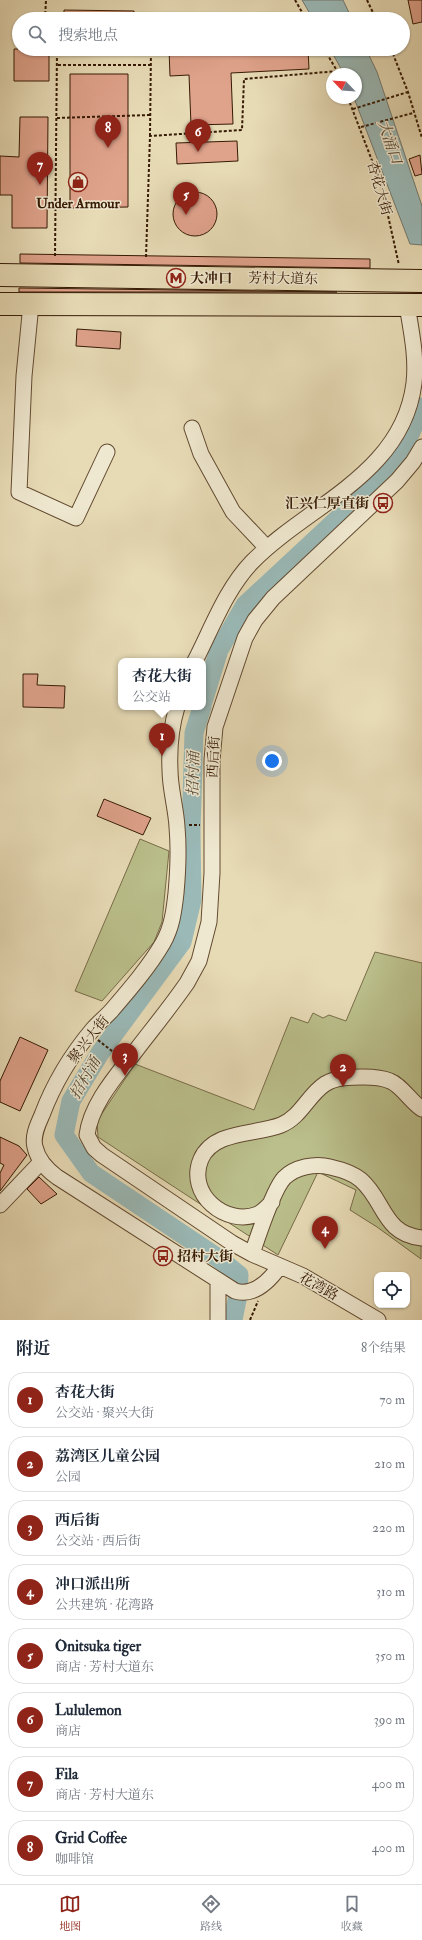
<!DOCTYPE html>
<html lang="zh">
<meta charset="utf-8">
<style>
:root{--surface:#fff;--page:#f6f6f7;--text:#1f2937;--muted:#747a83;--line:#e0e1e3;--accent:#8f2418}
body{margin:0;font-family:"IM FELL Double Pica","Noto Serif SC",serif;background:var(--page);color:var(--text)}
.controls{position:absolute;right:12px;bottom:12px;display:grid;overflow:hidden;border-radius:8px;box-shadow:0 1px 3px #0004}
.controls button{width:36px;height:36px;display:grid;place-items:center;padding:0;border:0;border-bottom:1px solid var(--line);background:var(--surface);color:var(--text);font:20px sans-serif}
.compass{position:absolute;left:326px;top:68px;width:36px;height:36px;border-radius:50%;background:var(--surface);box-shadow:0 1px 3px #0004;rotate:295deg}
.you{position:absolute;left:272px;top:761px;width:14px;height:14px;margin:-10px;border:3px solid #fff;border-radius:50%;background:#1a73e8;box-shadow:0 0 0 6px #1a73e833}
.badge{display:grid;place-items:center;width:26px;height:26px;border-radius:50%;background:var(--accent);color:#fff;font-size:13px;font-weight:700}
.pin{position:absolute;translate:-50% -33px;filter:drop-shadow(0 1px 2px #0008)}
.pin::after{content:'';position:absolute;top:21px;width:14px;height:12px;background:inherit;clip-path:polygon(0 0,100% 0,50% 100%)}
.popup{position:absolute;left:118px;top:658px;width:88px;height:52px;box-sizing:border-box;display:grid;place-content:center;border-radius:8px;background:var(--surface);filter:drop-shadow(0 1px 3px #0005);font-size:13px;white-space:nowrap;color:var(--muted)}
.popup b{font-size:15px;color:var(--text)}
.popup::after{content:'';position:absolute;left:50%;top:100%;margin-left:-8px;border:8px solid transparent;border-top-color:var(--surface)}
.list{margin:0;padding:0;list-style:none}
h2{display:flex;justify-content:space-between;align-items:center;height:52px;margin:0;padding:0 16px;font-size:17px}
h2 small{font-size:13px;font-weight:400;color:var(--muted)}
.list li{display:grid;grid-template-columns:26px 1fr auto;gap:12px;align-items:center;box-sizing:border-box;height:56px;margin:0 8px 8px;padding:0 8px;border:1px solid var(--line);border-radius:16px}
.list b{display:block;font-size:15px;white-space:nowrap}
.list p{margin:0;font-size:13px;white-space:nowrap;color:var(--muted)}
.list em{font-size:13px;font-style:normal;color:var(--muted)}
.icon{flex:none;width:22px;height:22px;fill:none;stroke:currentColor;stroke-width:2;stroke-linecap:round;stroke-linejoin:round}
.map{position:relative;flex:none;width:422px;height:1320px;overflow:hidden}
.search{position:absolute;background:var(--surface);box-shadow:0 1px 3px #0004;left:12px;right:12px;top:12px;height:44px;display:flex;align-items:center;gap:10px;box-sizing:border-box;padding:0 14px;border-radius:22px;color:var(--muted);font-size:15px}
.sheet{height:564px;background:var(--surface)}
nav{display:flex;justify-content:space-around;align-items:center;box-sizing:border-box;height:56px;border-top:1px solid var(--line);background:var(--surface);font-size:11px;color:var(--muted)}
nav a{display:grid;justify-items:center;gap:2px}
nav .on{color:var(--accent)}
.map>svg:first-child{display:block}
.green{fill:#babf8b;stroke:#786c48}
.water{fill:#9ab9b7;stroke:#72796f}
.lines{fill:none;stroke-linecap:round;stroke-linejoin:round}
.river{stroke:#9ab9b7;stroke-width:19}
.building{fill:#dfa28b;stroke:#361a04}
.minor-casing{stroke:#624a30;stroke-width:17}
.highway-casing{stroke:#361a04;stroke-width:24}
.path{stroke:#361a04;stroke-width:2;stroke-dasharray:3 2;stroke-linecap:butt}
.minor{stroke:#efe8d0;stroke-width:15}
.highway{stroke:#e7dbb6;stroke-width:22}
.labels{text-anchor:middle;stroke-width:3;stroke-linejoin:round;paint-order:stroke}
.street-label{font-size:14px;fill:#361a04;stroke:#efe8d0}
.poi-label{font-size:14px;font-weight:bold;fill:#361a04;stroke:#efe8d0;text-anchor:start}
.water-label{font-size:15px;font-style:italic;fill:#544a3a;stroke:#efe8d0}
</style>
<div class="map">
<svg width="422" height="1320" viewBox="0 0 422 1320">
<rect width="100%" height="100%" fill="#e7dbb6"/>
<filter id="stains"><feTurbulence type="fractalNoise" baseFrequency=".005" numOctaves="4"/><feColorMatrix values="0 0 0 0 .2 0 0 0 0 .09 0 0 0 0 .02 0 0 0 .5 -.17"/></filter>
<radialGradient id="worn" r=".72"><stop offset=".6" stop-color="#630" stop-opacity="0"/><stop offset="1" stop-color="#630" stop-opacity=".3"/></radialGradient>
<path class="green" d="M140,839L169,851L162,922L154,942L102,1001L75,991Z
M375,952L422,963L421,1259L377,1227L350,1210L356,1190L318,1172L278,1255L98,1137L97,1121L135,1064L254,1110L291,1017L308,1023L313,1013L323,1018L329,1015L346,1021Z"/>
<path class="water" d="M302,0H343L352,19H313Z
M330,49H366L377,72L422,206V245L410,244L354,98H356V74H344Z"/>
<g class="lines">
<path class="river" d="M203,702L219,650L245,605L387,473L403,450L422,407
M202,707L194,733L191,831L192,900L182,942L100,1053L71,1101L64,1135L91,1173L218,1258L239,1275L238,1295L233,1320"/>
</g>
<path class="building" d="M408,0H422V22L413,24Z
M64,10L134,11V19H64Z
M14,49H49V81H14Z
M169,49H308L309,69L231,73L233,124L191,125L189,75L170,76Z
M70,74H128V207L70,208Z
M20,117H48L47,228H12V195H0V156L19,157Z
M237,141L238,161L177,164L176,143Z
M420,155L422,174L415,176L409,159Z
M173 214a22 22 0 1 1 44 0a22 22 0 1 1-44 0Z
M20,254L370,259V268L20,263Z
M19,288L337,292H19Z
M77,329L121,332L120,349L76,346Z
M23,674H38L37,685L65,686L64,708L23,707Z
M104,799L151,818L143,835L97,816Z
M20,1037L48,1050L20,1111L0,1102V1081Z
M0,1137L19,1146L27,1155L0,1191V1173L4,1165L0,1163Z
M39,1177L57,1194L41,1204L27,1189Z"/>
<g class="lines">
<g class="minor-casing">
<path id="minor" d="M31,304L24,376L19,492L76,518L107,452
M192,428L201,454L233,512L267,548
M195,661C212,628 226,589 252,562C308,505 403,474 414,383C417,357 411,330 407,305
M177,707C171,727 169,749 170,770C170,789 176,808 177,827C179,849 178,871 176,893C174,911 172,927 163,943C149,967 130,989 112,1010C106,1017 99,1022 93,1029C71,1055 54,1083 42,1115C38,1124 32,1136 35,1147C38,1160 46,1169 57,1177L235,1291C254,1297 270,1280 280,1266
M272,1202C268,1206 264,1211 258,1214C226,1227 186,1194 201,1159C214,1130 256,1135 281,1125C301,1117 308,1095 325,1084C336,1077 351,1077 363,1077C371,1077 383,1078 390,1081C401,1085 411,1102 422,1109
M0,1205L41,1162
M252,1254C258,1236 273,1190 284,1178C295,1167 315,1163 330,1167C339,1169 353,1173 361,1180C385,1201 383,1234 422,1238
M218,1320V1281
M378,1320L303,1276L252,1254L232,1243L102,1155L94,1148L87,1135C91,1103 118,1074 137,1049C154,1027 171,1006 187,983L199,961L209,922L212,873V760L215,727L245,638L255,620L273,598L397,481L413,462L422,447"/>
</g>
<g class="highway-casing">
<path id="highway" d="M0,275L422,281
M0,304L422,305"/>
</g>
<path class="path" d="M295,0L306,19
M367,0L376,19
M45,19L46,0
M324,49L339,74
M391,49L408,92L422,138
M58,65H150
M348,98L381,184L399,265
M353,109L408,92
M57,118L150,115
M361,127L413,113
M150,136L151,49
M55,256L57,49
M146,257L150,136L242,130L244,79L338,71
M189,825H200
M98,1040L117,1055
M250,1320L258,1301"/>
<use href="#minor" class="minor"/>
<use href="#highway" class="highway"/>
</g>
<defs>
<g id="shop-ring" transform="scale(1)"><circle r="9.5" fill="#efe8d0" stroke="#8f2418" stroke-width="1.5"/><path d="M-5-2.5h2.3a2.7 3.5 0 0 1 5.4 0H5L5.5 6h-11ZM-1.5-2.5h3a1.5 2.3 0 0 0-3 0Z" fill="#8f2418"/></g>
<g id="metro-ring" transform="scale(1)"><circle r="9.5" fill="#efe8d0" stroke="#8f2418" stroke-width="1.5"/><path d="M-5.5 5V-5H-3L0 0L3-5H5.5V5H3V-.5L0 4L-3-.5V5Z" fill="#8f2418"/></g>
<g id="bus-ring" transform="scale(1)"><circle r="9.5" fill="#efe8d0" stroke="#8f2418" stroke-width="1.5"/><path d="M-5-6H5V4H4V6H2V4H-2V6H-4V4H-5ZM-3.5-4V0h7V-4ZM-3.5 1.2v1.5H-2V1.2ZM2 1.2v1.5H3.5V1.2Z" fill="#8f2418"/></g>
</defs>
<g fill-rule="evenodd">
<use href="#shop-ring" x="78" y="182"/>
<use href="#metro-ring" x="176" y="278"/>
<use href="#bus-ring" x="383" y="503"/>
<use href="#bus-ring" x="163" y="1256"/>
</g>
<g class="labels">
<g class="street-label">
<text transform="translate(380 188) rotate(74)" y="5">杏花大街</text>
<text transform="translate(283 278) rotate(1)" y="5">芳村大道东</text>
<text transform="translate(213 757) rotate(-87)" y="5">西后街</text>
<text transform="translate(88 1039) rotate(-51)" y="5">聚兴大街</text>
<text transform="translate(319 1286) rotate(29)" y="5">花湾路</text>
</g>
<g class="poi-label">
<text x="78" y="208" text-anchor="middle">Under Armour</text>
<text x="190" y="283">大冲口</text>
<text x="369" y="508" text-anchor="end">汇兴仁厚直街</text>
<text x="177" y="1261">招村大街</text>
</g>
<g class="water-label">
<text transform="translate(390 142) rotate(71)" y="5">大涌口</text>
<text transform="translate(193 774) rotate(-89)" y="5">招村涌</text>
<text transform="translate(85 1078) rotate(-60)" y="5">招村涌</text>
</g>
</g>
<rect width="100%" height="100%" filter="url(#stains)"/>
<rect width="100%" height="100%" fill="url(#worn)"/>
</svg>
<div class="controls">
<button><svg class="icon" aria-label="locate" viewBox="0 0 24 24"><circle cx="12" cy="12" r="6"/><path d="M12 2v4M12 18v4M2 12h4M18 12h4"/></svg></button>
</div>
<svg class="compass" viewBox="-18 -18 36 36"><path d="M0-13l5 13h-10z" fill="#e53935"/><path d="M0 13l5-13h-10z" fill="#747a83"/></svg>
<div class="you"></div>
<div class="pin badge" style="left:162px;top:756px">1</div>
<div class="popup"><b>杏花大街</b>公交站</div>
<div class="pin badge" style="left:343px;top:1087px">2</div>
<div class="pin badge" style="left:125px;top:1076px">3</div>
<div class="pin badge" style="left:325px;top:1249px">4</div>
<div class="pin badge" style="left:186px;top:215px">5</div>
<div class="pin badge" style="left:198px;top:152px">6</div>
<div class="pin badge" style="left:40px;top:185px">7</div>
<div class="pin badge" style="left:108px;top:148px">8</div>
<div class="search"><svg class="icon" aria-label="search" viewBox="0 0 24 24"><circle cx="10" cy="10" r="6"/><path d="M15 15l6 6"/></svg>搜索地点</div>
</div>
<section class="sheet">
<h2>附近<small>8个结果</small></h2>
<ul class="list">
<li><span class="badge">1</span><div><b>杏花大街</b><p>公交站 · 聚兴大街</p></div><em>70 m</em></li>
<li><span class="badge">2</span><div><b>荔湾区儿童公园</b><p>公园</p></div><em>210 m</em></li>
<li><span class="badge">3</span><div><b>西后街</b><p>公交站 · 西后街</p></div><em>220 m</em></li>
<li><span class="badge">4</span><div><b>冲口派出所</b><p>公共建筑 · 花湾路</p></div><em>310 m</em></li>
<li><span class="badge">5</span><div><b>Onitsuka tiger</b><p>商店 · 芳村大道东</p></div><em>350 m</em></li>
<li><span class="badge">6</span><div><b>Lululemon</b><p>商店</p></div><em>390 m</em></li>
<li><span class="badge">7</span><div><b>Fila</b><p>商店 · 芳村大道东</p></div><em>400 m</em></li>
<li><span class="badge">8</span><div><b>Grid Coffee</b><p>咖啡馆</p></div><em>400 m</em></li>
</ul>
</section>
<nav>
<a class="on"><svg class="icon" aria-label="map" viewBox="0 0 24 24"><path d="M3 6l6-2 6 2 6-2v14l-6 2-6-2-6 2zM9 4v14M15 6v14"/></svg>地图</a>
<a><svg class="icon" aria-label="directions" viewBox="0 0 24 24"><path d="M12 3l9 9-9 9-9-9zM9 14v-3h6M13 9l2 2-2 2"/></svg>路线</a>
<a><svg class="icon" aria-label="saved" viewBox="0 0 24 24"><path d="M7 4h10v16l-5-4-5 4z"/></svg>收藏</a>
</nav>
